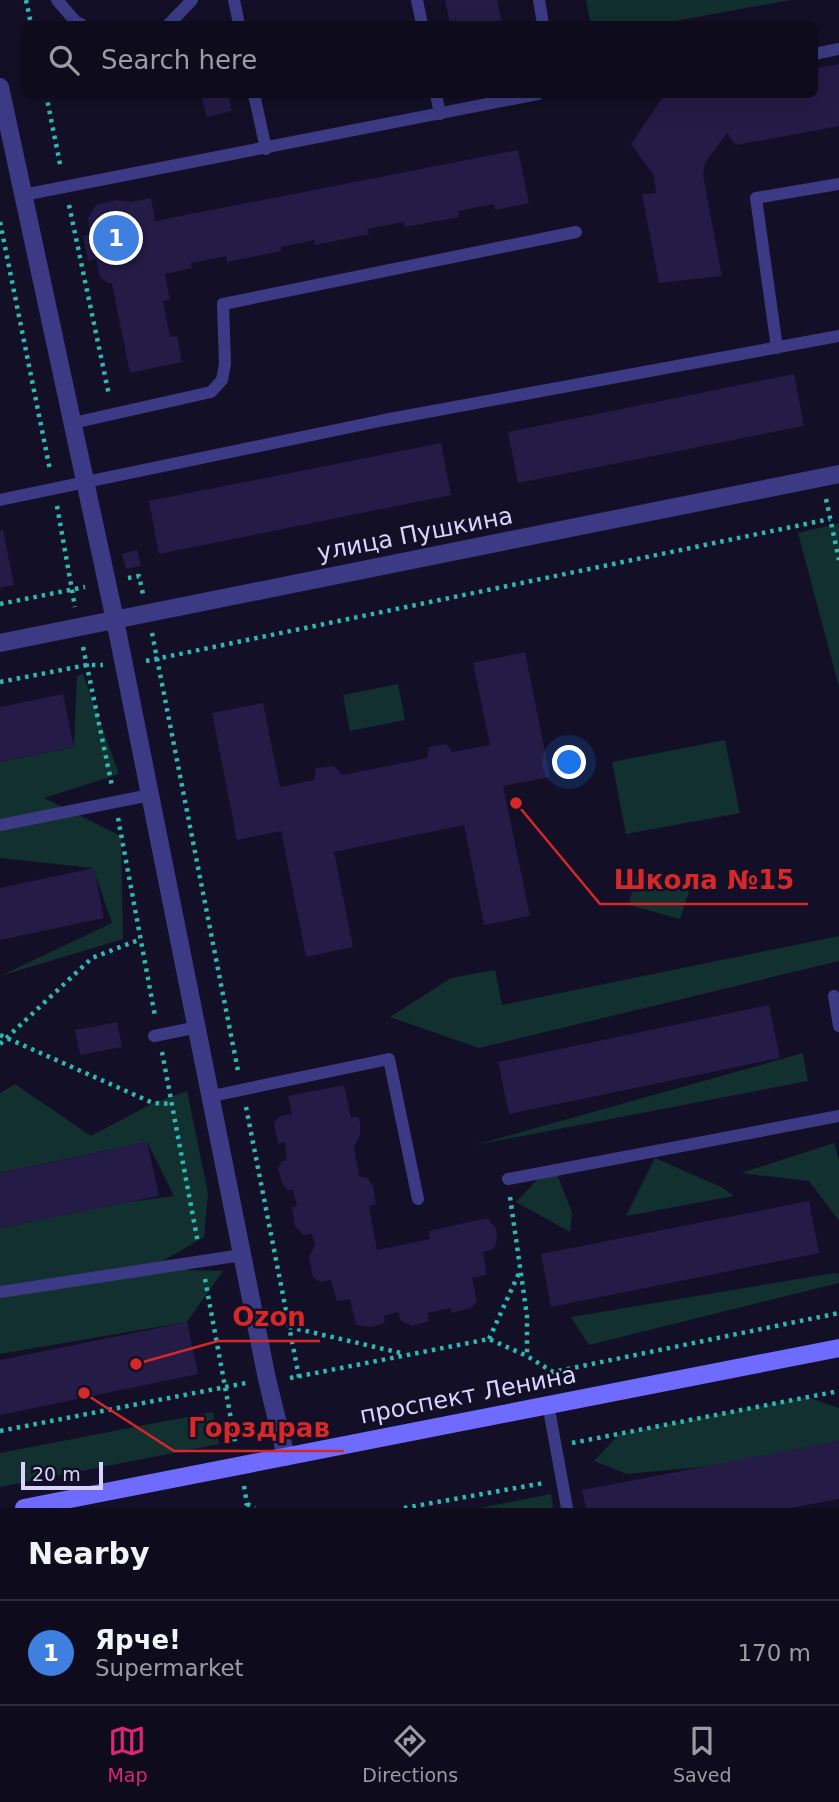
<!DOCTYPE html>
<meta charset="utf-8">
<style>
:root{--surface:#0e0b1c;--page:#171425;--text:#f1f3f6;--muted:#9b9ba3;--line:#2e2b3b;--accent:#db2777}
body{margin:0;font-family:"DejaVu Sans",sans-serif;background:var(--page);color:var(--text)}
.scale{position:absolute;left:21px;bottom:18px;width:82px;box-sizing:border-box;padding-left:7px;border:4px solid #d9d4ff;border-top:0;font-size:19px;line-height:24px;white-space:nowrap;color:#d9d4ff;-webkit-text-stroke:5px #130f26;paint-order:stroke}
.you{position:absolute;left:570px;top:763px;width:24px;height:24px;margin:-18px;border:5px solid #fff;border-radius:50%;background:#1a73e8;box-shadow:0 0 0 10px #1a73e833}
.badge{display:grid;place-items:center;width:46px;height:46px;border-radius:50%;background:var(--accent);color:#fff;font-size:23px;font-weight:700}
.pin{position:absolute;translate:-50% -50%;border:4px solid #fff;box-shadow:0 2px 7px #0006}
.list{margin:0;padding:0;list-style:none}
h2{display:flex;justify-content:space-between;align-items:center;height:91px;margin:0;padding:0 28px;font-size:30px}
h2 small{font-size:23px;font-weight:400;color:var(--muted)}
.list li{display:grid;grid-template-columns:46px 1fr auto;gap:21px;align-items:center;box-sizing:border-box;height:105px;padding:0 28px;border-top:2px solid var(--line)}
.list b{display:block;font-size:26px;white-space:nowrap}
.list p{margin:0;font-size:23px;white-space:nowrap;color:var(--muted)}
.list em{font-size:23px;font-style:normal;color:var(--muted)}
.icon{flex:none;width:38px;height:38px;fill:none;stroke:currentColor;stroke-width:2;stroke-linecap:round;stroke-linejoin:round}
.map{position:relative;flex:none;width:839px;height:1508px;overflow:hidden}
.search{position:absolute;background:var(--surface);box-shadow:0 7px 28px #0002;left:21px;right:21px;top:21px;height:77px;display:flex;align-items:center;gap:18px;box-sizing:border-box;padding:0 24px;border-radius:10px;color:var(--muted);font-size:26px}
.sheet{height:196px;background:var(--surface)}
nav{display:flex;justify-content:space-around;align-items:center;box-sizing:border-box;height:98px;border-top:2px solid var(--line);background:var(--surface);font-size:19px;color:var(--muted)}
nav a{display:grid;justify-items:center;gap:4px}
nav .on{color:var(--accent)}
.map>svg:first-child{display:block}
.green{fill:#12302f}
.building{fill:#241b47}
.lines{fill:none;stroke-linecap:round;stroke-linejoin:round}
.path{stroke:#2fb8b0;stroke-width:4.5;stroke-dasharray:3.5 5;stroke-linecap:butt}
.service{stroke:#3d3a85;stroke-width:12}
.minor{stroke:#3d3a85;stroke-width:18}
.tertiary{stroke:#3d3a85;stroke-width:18}
.secondary{stroke:#6f6bff;stroke-width:18}
.labels{text-anchor:middle;stroke-width:5;stroke-linejoin:round;paint-order:stroke}
.street-label{font-size:24px;fill:#d9d4ff;stroke:#130f26}
.leader{fill:none;stroke:#d62828;stroke-width:2.5}
.callout-dot{fill:#d62828;stroke:#130f26;stroke-width:2.5}
.callout-label{font-size:26px;text-anchor:middle;font-weight:bold;fill:#d62828;stroke:#130f26;stroke-width:5;stroke-linejoin:round;paint-order:stroke}
</style>
<div class="map">
<svg width="839" height="1508" viewBox="0 0 839 1508">
<rect width="100%" height="100%" fill="#130f26"/>
<path class="green" d="M586,0H790L659,24H591Z
M839,523V687L798,533Z
M83,674L119,774L44,798L121,836L123,939L0,976L112,923L93,868L0,858V762L74,747L77,676Z
M398,684L405,720L350,731L343,695Z
M725,740L740,813L626,834L612,762Z
M635,877L674,884L689,892L680,919L629,905Z
M839,936V961L479,1048L390,1017L451,978L495,970L502,1005Z
M803,1053L808,1081L475,1145Z
M15,1084L91,1136L153,1103L187,1091L208,1193L204,1237L149,1269L223,1271L187,1322L0,1354V1228L121,1203L174,1196L147,1142L0,1173V1093Z
M834,1143L839,1160V1221L809,1181L741,1173Z
M655,1158L721,1187L734,1196L626,1216Z
M553,1163L572,1213L570,1232L516,1202Z
M834,1273L839,1274V1283L589,1345L571,1317Z
M807,1397L839,1408V1454L627,1474L594,1461L619,1434Z
M213,1412L219,1444L0,1487V1453Z
M551,1494L553,1508H480Z"/>
<path class="building" d="M445,0H497L502,24H450Z
M839,64V126L736,145L727,133L705,163L703,175L722,276L659,283L642,194L656,193L654,176L631,144L665,94H814V69Z
M201,94H228L232,111L207,117Z
M518,150L529,203L495,210L494,204L458,211L459,217L405,227L404,222L367,229L369,234L315,245L314,240L281,247V251L227,262L226,256L191,263L192,268L165,274L170,300L163,301L170,337L177,336L182,362L130,373L112,284L106,282L100,276L96,259L88,261L83,236L90,234L88,218L96,205L117,200L131,202L151,198L155,221Z
M794,374L804,426L518,483L508,432Z
M441,443L451,495L159,554L149,501Z
M3,530L14,585L0,588V531Z
M137,550L141,566L126,569L122,554Z
M525,652L550,777L503,786L530,916L484,925L464,825L334,852L353,947L306,957L281,831L237,840L212,713L263,703L280,787L314,780L316,768L334,766L342,775L427,758L429,747L446,744L453,752L490,745L473,663Z
M63,694L74,747L0,762V707Z
M94,868L104,918L0,940V888Z
M769,1005L780,1058L509,1114L498,1062Z
M117,1022L122,1047L80,1055L75,1030Z
M344,1085L351,1118L358,1116L360,1122V1135L354,1147L359,1176L367,1178L373,1186L376,1204L369,1206L377,1250L430,1239L429,1231L487,1218L496,1228L497,1239L494,1249L483,1252L487,1275L472,1278L477,1301L471,1308L452,1313L451,1308L427,1313L429,1321L412,1326L401,1321L398,1312L384,1316L385,1323L371,1327L356,1325L350,1299L337,1301L331,1280L320,1282L313,1277L309,1257L315,1245L312,1234L303,1235L295,1226L292,1207L297,1206L293,1190H287L282,1183L278,1168L282,1161L287,1160L285,1142L278,1144L274,1123L280,1116L292,1114L288,1096Z
M147,1142L159,1196L0,1228V1173Z
M809,1201L819,1253L551,1307L541,1254Z
M187,1322L198,1374L0,1415V1360Z
M839,1441V1499L790,1508H586L582,1490Z"/>
<g class="lines">
<path class="path" d="M26,0L31,24
M46,94L61,169
M69,205L109,395
M0,222L50,470
M826,499L839,560
M57,506L75,607
M128,578L139,576L143,594
M0,604L85,587
M152,633L238,1071
M83,647L112,786
M146,661L830,519
M0,682L87,665H103
M118,818L155,1016
M0,1035L153,1103L172,1104
M0,1044L92,958L141,939
M162,1052L198,1243
M246,1107L299,1377
M510,1197L527,1316V1356
M205,1279L236,1446
M289,1327L401,1353
M489,1339L519,1273
M290,1378L489,1339L527,1356L553,1372L839,1313
M0,1431L246,1383
M572,1443L839,1391
M244,1486L247,1504L245,1508
M247,1504L255,1508
M404,1508L544,1483"/>
<path class="service" d="M57,0L76,22L81,24
M234,0L239,24
M417,0L422,24
M539,0L543,24
M169,24L192,0
M814,54L839,49
M254,94L266,149
M436,94L440,114
M23,195L538,94
M777,348L756,198L839,184
M73,423L211,392L222,380L225,364L223,304L576,232
M0,500L384,420L839,336
M0,825L150,795
M834,996L839,1026
M154,1036L198,1027
M212,1096L389,1059L418,1199
M508,1179L839,1116
M0,1292L242,1255
M548,1404L567,1508"/>
<path class="minor" d="M0,87L115,620"/>
<path class="tertiary" d="M115,620L267,1379L286,1457
M0,643L839,474"/>
<path class="secondary" d="M24,1508L839,1348"/>
</g>
<g class="labels">
<g class="street-label">
<text transform="translate(415 534) rotate(-11)" y="8">улица Пушкина</text>
<text transform="translate(468 1395) rotate(-11)" y="8">проспект Ленина</text>
</g>
</g>
<path class="leader" d="M516 803L600 904H808M136 1364L218 1341H320M84 1393L174 1451H344"/>
<g class="callout-dot">
<circle cx="516" cy="803" r="7"/>
<circle cx="136" cy="1364" r="7"/>
<circle cx="84" cy="1393" r="7"/>
</g>
<g class="callout-label">
<text x="704" y="889">Школа №15</text>
<text x="269" y="1326">Ozon</text>
<text x="259" y="1437">Горздрав</text>
</g>
</svg>
<div class="scale">20 m</div>
<div class="you"></div>
<div class="pin badge" style="left:116px;top:238px;background:#3f7fe0">1</div>
<div class="search"><svg class="icon" aria-label="search" viewBox="0 0 24 24"><circle cx="10" cy="10" r="6"/><path d="M15 15l6 6"/></svg>Search here</div>
</div>
<section class="sheet">
<h2>Nearby<small></small></h2>
<ul class="list">
<li><span class="badge" style="background:#3f7fe0">1</span><div><b>Ярче!</b><p>Supermarket</p></div><em>170 m</em></li>
</ul>
</section>
<nav>
<a class="on"><svg class="icon" aria-label="map" viewBox="0 0 24 24"><path d="M3 6l6-2 6 2 6-2v14l-6 2-6-2-6 2zM9 4v14M15 6v14"/></svg>Map</a>
<a><svg class="icon" aria-label="directions" viewBox="0 0 24 24"><path d="M12 3l9 9-9 9-9-9zM9 14v-3h6M13 9l2 2-2 2"/></svg>Directions</a>
<a><svg class="icon" aria-label="saved" viewBox="0 0 24 24"><path d="M7 4h10v16l-5-4-5 4z"/></svg>Saved</a>
</nav>
